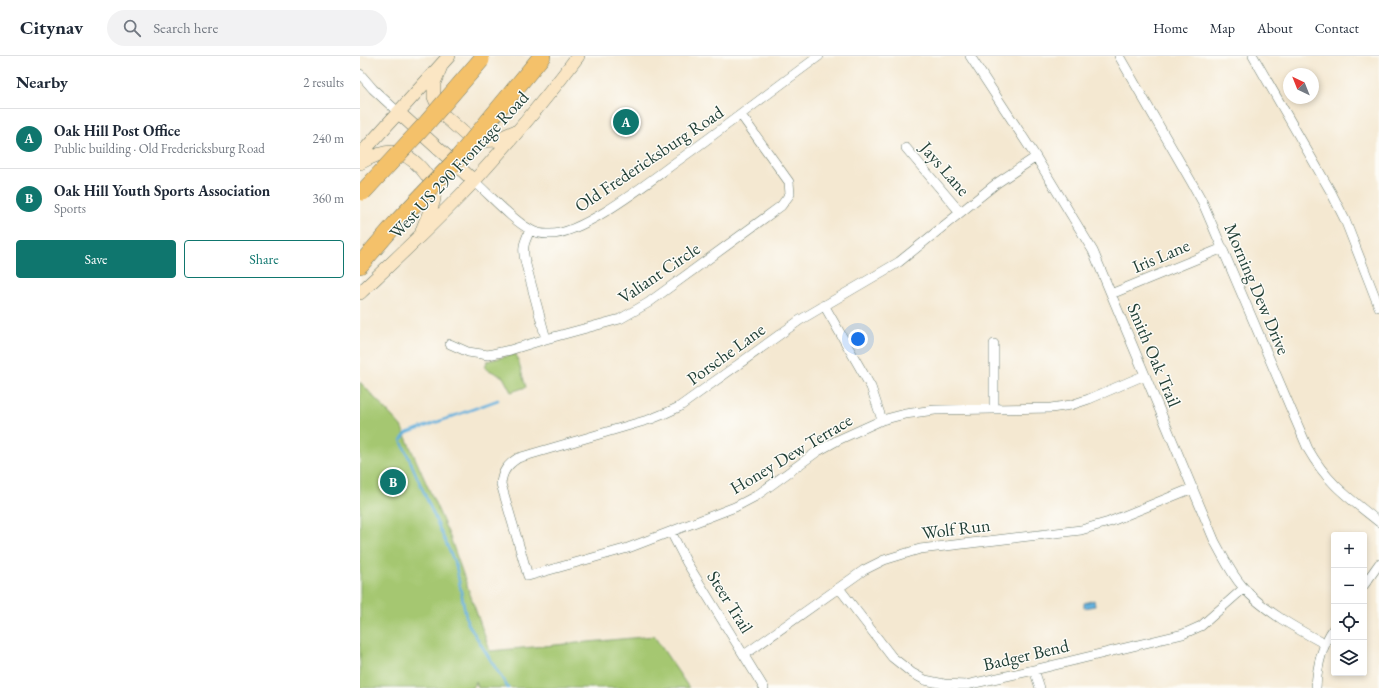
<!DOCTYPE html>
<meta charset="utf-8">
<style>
:root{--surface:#fff;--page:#f2f2f3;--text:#1f2937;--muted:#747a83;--line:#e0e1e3;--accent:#0f766e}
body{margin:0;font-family:"EB Garamond",serif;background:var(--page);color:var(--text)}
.controls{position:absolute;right:12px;bottom:12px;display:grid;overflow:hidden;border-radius:4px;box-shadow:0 2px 6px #0003}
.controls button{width:36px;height:36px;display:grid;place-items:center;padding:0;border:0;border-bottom:1px solid var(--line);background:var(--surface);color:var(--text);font:20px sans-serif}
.compass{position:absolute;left:923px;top:12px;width:36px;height:36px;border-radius:50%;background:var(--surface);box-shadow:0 2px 6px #0003;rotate:317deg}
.you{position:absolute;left:498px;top:283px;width:14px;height:14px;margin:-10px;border:3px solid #fff;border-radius:50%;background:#1a73e8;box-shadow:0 0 0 6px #1a73e833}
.badge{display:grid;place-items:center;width:26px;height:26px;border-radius:50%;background:var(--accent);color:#fff;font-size:13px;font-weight:700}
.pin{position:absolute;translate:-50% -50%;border:2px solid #fff;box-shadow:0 1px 4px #0006}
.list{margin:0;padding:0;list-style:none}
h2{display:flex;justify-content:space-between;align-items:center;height:52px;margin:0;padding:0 16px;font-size:17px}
h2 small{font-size:13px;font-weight:400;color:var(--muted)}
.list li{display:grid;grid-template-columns:26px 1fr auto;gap:12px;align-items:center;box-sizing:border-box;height:60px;padding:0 16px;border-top:1px solid var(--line)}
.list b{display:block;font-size:15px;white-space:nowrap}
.list p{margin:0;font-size:13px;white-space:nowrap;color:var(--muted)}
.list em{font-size:13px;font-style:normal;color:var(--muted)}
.actions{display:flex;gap:8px;padding:12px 16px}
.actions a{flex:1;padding:9px 0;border:1px solid var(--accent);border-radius:4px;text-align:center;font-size:14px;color:var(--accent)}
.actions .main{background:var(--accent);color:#fff}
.icon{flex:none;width:22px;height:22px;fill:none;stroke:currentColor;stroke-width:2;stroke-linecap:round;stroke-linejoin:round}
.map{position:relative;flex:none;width:1019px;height:632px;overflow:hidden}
header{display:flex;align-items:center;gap:24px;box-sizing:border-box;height:56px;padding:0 20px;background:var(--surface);border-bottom:1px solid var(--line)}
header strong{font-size:19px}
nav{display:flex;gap:22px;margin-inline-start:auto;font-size:14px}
.search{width:280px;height:36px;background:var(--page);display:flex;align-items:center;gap:10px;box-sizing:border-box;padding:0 14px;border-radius:22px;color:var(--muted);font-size:15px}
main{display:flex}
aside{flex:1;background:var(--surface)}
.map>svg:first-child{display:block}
.green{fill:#a5c771;stroke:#628252}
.water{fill:#65b1de;stroke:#427789}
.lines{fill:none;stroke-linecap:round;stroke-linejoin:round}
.stream{stroke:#65b1de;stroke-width:2.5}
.street-casing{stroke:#6a796b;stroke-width:10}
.secondary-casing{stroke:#6a796b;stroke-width:14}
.highway-casing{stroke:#6a796b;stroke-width:18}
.street{stroke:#fff;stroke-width:9}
.secondary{stroke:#fbe6c4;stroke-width:13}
.highway{stroke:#f4c16b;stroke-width:17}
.highway-bridge-casing{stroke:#6a796b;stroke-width:18;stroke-linecap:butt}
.highway-bridge{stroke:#f4c16b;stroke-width:17}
.labels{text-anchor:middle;stroke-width:3;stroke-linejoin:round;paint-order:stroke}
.street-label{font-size:18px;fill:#1f3d34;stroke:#fdfcf7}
</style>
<header>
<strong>Citynav</strong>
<div class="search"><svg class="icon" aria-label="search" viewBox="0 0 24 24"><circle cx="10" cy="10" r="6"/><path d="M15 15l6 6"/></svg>Search here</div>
<nav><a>Home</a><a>Map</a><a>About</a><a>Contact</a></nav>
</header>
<main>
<aside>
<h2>Nearby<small>2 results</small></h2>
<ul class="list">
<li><span class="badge">A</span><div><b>Oak Hill Post Office</b><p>Public building · Old Fredericksburg Road</p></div><em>240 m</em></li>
<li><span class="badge">B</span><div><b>Oak Hill Youth Sports Association</b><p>Sports</p></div><em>360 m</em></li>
</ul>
<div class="actions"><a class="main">Save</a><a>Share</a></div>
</aside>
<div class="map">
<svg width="1019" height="632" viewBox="0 0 1019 632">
<rect width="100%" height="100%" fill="#fdfcf7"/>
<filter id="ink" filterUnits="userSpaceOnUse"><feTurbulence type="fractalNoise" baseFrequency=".025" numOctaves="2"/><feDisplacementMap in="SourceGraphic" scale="8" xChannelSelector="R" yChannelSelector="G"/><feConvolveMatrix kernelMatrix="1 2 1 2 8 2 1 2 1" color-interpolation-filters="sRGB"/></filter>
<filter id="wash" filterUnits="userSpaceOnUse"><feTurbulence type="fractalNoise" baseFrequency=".012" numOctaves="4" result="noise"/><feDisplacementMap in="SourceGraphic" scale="16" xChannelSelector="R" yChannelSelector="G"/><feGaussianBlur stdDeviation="0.9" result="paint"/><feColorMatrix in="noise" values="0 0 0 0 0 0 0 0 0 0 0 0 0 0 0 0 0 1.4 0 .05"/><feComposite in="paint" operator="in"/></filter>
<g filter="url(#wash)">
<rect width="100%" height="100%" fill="#f4e8d1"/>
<path class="green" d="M156,298L166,331L151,336L143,321L125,312L127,305Z
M0,326L41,370L90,481L130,595L294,580L329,632H118L116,625L112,632H0Z"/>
<path class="water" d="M734,544L735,550L724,552V547Z"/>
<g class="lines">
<path class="stream" d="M138,344L47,377L41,384L96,510L107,566L148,632"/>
</g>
</g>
<g filter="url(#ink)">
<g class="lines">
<g class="street-casing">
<path id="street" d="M610,0L676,101L733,195L855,486C864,502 871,518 883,531C902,554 939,574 965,588
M759,0L832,127L842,145L948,393C968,428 988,441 1019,466
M893,0L971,136L985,164L1019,251
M0,18L13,33L39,57
M546,92L600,156
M676,101L637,127L539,206L440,264L319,351L306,357L291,363L158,402C147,409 142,416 141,428L168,520L268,492L375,451L396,440L458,395L478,384L522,364L545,358L575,354L691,352L711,349L729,343L785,319
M114,125C129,138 154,166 171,174C176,177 183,178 188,178C219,181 290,125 316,106C364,72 411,35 459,0
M170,174C164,187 162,191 165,205L186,283
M751,238L863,192
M464,249L511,331L522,364
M90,288L108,296L128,299L150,294L186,283L260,263L288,247L421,150L430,138L429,126L381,59
M634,352V288
M311,476L327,507L404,632
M1004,529L1019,508
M479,532L532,601L552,617L565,624L584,628L606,629L674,614L823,578L841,570L884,532
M384,599L504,514L524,504L560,493L721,474L749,466L833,432
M674,614L680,632
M956,632C957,611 962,589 974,572"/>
</g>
<g class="secondary-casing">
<path id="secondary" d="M82,8L74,27V41L81,57L106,79L120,85L136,84L154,76
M39,57L114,125
M0,99L89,0
M0,107C9,102 21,96 32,96C52,97 76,123 74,143C72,153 65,165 62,175
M0,237C39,200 79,163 115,124C151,84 186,43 218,0"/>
</g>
<g class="highway-casing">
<path id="highway" d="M155,33L182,0
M0,209L37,166"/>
</g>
<use href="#street" class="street"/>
<use href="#secondary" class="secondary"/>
<use href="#highway" class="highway"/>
<g class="highway-bridge-casing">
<path id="highway-bridge" d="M3,136L65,69L121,4
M37,166L98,102L155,33"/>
</g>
<use href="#highway-bridge" class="highway-bridge"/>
</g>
</g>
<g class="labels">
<g class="street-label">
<text transform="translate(289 103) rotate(-34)" y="6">Old Fredericksburg Road</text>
<text transform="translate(99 109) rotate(-47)" y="6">West US 290 Frontage Road</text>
<text transform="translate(585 113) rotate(49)" y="6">Jays Lane</text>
<text transform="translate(801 200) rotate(-23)" y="6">Iris Lane</text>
<text transform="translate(299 217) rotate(-34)" y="6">Valiant Circle</text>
<text transform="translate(897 233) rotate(67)" y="6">Morning Dew Drive</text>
<text transform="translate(366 298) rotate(-36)" y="6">Porsche Lane</text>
<text transform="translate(794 299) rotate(67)" y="6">Smith Oak Trail</text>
<text transform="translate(431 398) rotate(-31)" y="6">Honey Dew Terrace</text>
<text transform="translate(596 473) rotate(-7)" y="6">Wolf Run</text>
<text transform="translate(370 546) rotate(58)" y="6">Steer Trail</text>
<text transform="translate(666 599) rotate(-13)" y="6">Badger Bend</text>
</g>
</g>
</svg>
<div class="controls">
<button>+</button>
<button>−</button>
<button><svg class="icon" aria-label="locate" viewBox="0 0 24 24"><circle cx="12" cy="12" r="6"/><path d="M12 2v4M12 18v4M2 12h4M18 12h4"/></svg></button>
<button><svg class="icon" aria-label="layers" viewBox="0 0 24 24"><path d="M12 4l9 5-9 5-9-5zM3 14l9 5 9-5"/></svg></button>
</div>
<svg class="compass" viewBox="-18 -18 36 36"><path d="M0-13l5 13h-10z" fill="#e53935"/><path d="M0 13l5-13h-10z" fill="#747a83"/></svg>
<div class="you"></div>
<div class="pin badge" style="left:266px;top:66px">A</div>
<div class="pin badge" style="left:33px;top:426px">B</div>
</div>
</main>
